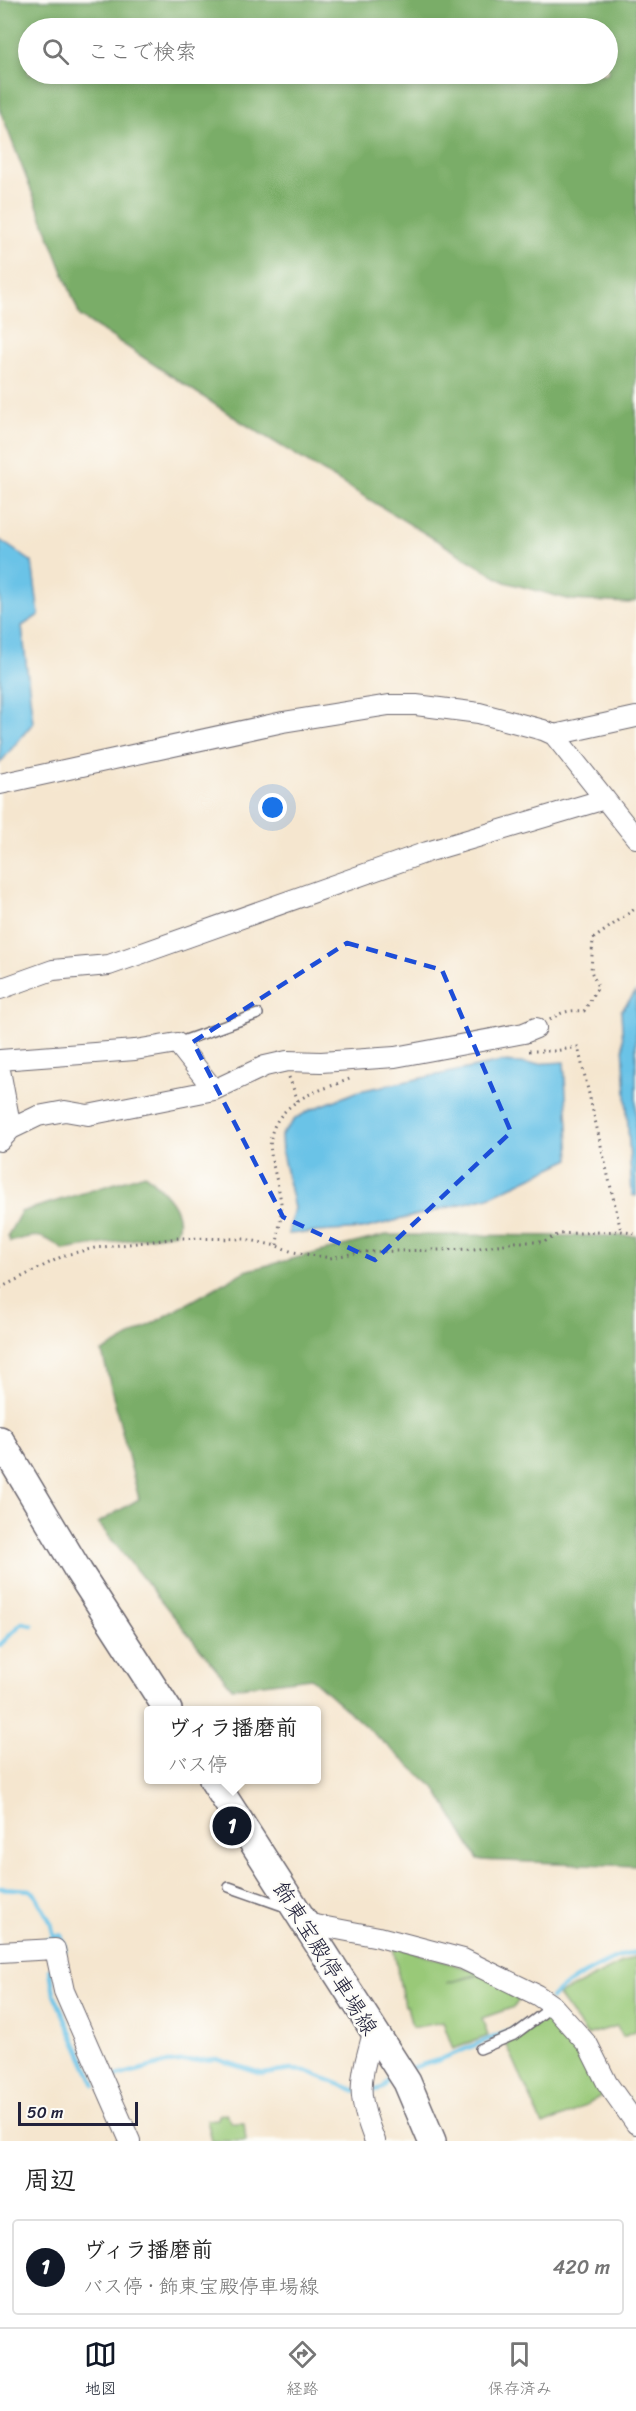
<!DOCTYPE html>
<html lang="ja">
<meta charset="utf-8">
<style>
:root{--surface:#fff;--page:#f6f6f6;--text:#222;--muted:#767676;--line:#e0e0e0;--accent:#111827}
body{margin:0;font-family:Sriracha,"Klee One",sans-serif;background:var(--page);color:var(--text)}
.scale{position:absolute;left:18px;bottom:15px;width:120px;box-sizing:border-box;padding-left:6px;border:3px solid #22223b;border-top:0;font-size:16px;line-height:21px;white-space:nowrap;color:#22223b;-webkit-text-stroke:4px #fdfcf7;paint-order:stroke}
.you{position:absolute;left:273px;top:808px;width:21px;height:21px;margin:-15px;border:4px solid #fff;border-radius:50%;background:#1a73e8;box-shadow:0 0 0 9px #1a73e833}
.badge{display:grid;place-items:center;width:39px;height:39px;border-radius:50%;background:var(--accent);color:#fff;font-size:20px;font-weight:700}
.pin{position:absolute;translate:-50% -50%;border:3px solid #fff;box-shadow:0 2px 6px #0006}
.popup{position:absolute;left:144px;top:1706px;width:177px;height:78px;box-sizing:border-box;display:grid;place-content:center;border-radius:6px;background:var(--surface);filter:drop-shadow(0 2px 4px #0005);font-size:20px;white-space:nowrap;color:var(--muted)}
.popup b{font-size:22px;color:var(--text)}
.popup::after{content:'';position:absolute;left:50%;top:100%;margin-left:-12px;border:12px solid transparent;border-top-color:var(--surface)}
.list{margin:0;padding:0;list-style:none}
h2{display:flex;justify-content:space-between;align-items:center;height:78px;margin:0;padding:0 24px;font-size:26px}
h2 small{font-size:20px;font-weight:400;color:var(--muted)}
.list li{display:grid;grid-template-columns:39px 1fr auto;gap:18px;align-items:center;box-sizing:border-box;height:96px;margin:0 12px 12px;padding:0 12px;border:2px solid var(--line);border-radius:6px}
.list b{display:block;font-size:22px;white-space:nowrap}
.list p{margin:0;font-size:20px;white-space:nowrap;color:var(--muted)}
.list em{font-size:20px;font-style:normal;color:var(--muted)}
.icon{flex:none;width:33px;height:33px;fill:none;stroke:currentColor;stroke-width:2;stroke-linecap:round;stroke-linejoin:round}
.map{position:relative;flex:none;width:636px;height:2141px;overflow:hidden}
.search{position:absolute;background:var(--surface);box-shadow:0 3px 9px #0003;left:18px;right:18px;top:18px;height:66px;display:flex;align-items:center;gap:15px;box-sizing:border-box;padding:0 21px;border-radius:33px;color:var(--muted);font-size:22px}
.sheet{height:186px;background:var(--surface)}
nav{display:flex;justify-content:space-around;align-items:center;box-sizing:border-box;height:84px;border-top:2px solid var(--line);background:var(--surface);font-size:16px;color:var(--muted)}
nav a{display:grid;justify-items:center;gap:3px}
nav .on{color:var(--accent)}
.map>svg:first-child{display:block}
.green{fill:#99c978;stroke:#5e765a;stroke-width:1.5}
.forest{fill:#7aad68;stroke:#4e6852;stroke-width:1.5;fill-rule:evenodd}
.water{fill:#6ac3e7;stroke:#467291;stroke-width:1.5}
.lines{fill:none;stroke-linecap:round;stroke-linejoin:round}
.stream{stroke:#6ac3e7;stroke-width:4.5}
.service-casing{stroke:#6c676f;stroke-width:12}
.minor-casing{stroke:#6c676f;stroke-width:22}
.secondary-casing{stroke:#6c676f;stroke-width:30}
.path{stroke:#6c676f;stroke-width:3;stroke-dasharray:1.5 4.5;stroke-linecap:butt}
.service{stroke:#fff;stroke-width:9}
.minor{stroke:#fff;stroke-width:20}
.secondary{stroke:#fff;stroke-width:27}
.marked{fill:none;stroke:#1d4ed8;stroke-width:4.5;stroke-dasharray:12 8;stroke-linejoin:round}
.labels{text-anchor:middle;stroke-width:5;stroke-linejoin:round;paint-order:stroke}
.street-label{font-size:22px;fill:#22223b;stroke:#fdfcf7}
</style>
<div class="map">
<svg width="636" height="2141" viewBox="0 0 636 2141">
<rect width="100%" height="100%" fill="#fdfcf7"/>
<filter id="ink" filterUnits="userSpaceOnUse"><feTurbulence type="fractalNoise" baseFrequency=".0167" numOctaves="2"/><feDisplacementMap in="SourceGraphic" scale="12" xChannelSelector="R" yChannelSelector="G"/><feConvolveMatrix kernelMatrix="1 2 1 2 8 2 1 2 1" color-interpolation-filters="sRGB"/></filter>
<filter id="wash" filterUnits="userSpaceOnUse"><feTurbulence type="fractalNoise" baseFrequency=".008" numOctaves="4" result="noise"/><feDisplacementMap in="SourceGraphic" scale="24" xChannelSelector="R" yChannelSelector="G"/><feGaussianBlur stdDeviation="1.35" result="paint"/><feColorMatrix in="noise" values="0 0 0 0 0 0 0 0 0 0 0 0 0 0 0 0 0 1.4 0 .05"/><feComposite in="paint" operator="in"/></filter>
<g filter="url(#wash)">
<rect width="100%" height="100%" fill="#f5e6cf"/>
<path class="green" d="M393,1946L483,1973L447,1983L484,1974L523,1994L514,2007L482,2018L488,2036L453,2049L443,2022L412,2028L407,2006H404Z
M636,1956V2031L623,2037L617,2026L587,2035L558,1995Z
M551,2015L585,2054L606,2093L574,2112L543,2125L506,2043Z
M226,2113L232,2123H244L246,2141H212L207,2120L218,2119L219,2115Z"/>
<path class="forest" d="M0,0H636V601L629,603L571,600L505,582L240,421L80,316L0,110ZM28,28H608V74H28Z
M145,1174C160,1188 187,1210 176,1233L64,1250C42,1234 36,1233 10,1242L8,1235L21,1212Z
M386,1235L636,1236V1866L478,1860L436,1789L311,1678L232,1688L98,1523L139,1499L102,1352L245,1271Z"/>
<path class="water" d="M0,540L32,562L39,615L22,626L33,723L0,763Z
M636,992V1196L632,1195L621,1011Z
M501,1062L533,1064L564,1062L570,1159L489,1197L363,1229L288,1234L294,1208L282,1153L281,1135L295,1119L310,1110L359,1091Z"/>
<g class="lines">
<path class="stream" d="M0,1645L22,1623L32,1625
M0,1888L30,1890L34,1893L51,1923L54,1937
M44,1941L61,1935L65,1950
M50,1970L54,1994L95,2085
M551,1998C565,1982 615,1956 636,1952
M408,2069L439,2060L516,2028L522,2023
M111,2074L112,2077L166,2063L216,2059L263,2074L291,2070L306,2071L356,2091
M367,2092L383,2088L391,2076"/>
</g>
</g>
<g filter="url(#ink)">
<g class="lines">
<g class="service-casing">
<path id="service" d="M177,1043L258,1014
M229,1887L286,1907
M480,2049L514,2035L553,2006"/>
</g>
<g class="minor-casing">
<path id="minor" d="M554,735L636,717
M0,784L283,722L389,705H416L479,713L543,730L554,735L636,838
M0,989L53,970L109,965L427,852L605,799
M0,1060L135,1050L177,1043L214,1090
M0,1070L11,1129
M0,1141L11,1129L38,1116L65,1111L88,1115L214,1090L265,1066L287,1061L321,1062L395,1057L524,1033L536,1028
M306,1925H316L379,1937L463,1959L537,1995L553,2006L588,2045L607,2083L636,2124
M0,1952L55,1949L64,1991L130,2141
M373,2033C360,2082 355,2092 375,2141"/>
</g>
<g class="secondary-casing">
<path id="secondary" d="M0,1440L79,1572L168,1710
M213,1780L407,2082L432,2141"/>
</g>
<path class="path" d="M550,1020C562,1011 570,1010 584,1011L598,987L591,971L593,939L636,908
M529,1051H555L578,1047L621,1231
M289,1077L298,1101
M277,1245C278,1232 282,1216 281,1203C276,1162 253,1133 296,1102C311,1091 334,1086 352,1078
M0,1288L65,1255L95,1248L179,1238L245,1239L277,1246L293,1252L330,1258L360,1252L474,1249L516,1242H544L559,1234L621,1231L636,1234"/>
<use href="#service" class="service"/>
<use href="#minor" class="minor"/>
<use href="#secondary" class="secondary"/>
</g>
</g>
<path class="marked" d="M347,943L442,970L511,1132L375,1260L283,1217L193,1042Z"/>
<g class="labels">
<g class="street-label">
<text transform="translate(326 1958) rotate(58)" y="8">飾東宝殿停車場線</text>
</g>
</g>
</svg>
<div class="scale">50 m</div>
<div class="you"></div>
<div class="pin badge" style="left:232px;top:1826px">1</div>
<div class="popup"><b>ヴィラ播磨前</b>バス停</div>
<div class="search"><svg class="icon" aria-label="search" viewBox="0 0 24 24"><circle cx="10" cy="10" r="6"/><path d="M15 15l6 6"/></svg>ここで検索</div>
</div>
<section class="sheet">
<h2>周辺<small></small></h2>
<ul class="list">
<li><span class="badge">1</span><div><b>ヴィラ播磨前</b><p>バス停 · 飾東宝殿停車場線</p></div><em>420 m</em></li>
</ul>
</section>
<nav>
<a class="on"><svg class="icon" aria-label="map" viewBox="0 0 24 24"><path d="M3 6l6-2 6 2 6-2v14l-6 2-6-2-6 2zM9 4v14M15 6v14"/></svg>地図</a>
<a><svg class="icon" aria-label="directions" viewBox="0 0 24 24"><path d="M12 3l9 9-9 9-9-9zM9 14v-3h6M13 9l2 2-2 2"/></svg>経路</a>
<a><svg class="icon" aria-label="saved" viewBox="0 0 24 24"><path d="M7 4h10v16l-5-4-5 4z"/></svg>保存済み</a>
</nav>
